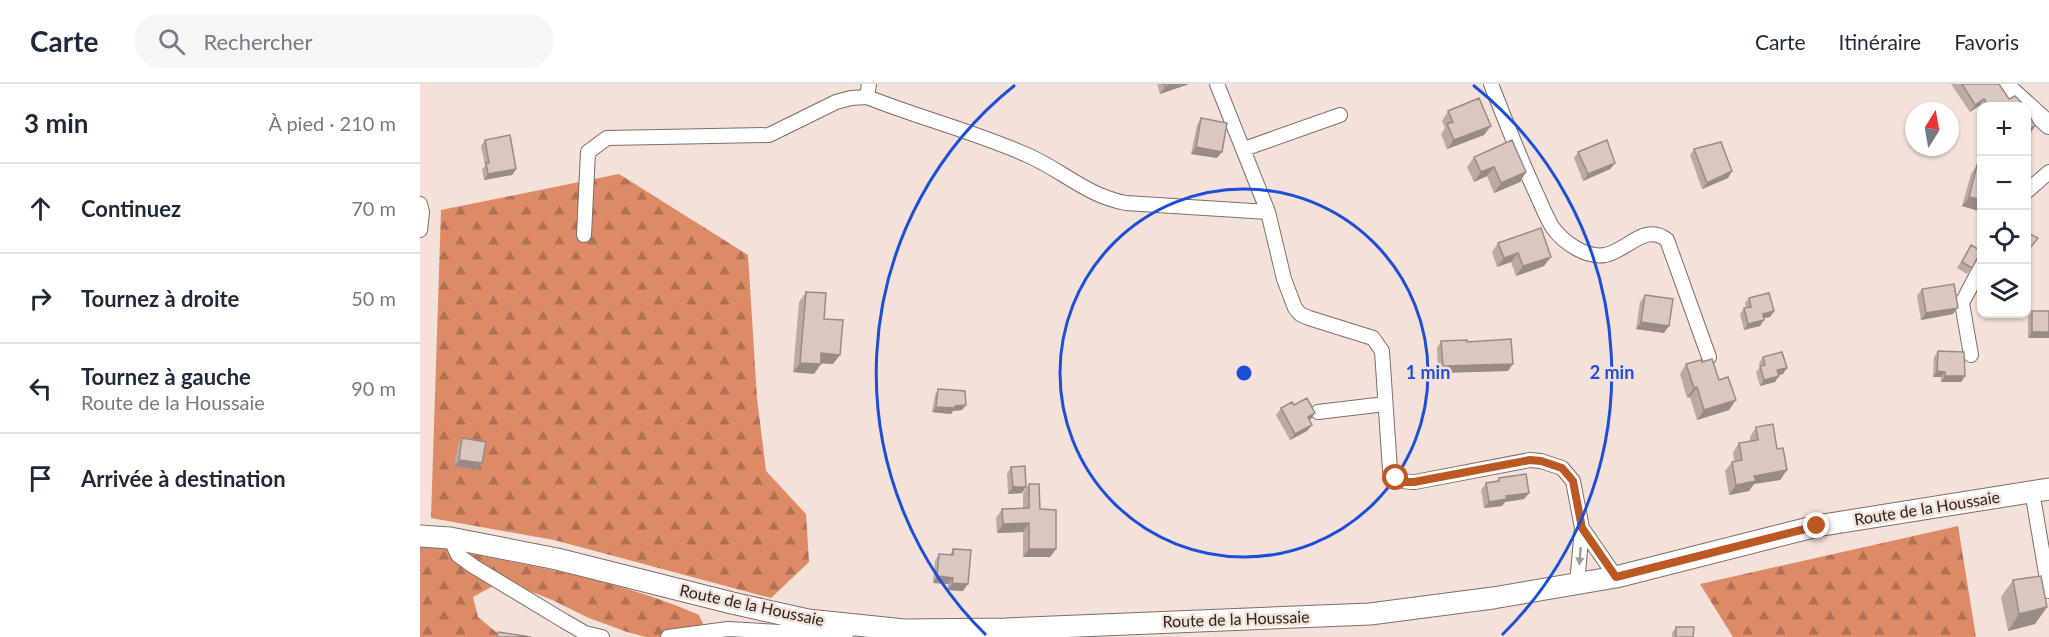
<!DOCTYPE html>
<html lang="fr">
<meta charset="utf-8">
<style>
:root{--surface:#fff;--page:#f6f6f7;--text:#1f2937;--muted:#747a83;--line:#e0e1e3}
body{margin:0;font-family:Lato,sans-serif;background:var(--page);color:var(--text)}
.controls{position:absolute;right:18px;top:18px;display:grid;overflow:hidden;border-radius:12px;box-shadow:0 2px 4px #0004}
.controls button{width:54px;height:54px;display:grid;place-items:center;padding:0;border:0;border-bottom:2px solid var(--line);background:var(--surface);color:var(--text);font:30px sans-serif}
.compass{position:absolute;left:1485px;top:18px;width:54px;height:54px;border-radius:50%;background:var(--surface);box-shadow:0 2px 4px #0004;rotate:11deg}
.stop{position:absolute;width:18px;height:18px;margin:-14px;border:4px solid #bc5823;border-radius:50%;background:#fff}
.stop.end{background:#bc5823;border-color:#fff;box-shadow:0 2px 6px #0008}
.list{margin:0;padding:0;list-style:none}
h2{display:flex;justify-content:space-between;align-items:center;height:78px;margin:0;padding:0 24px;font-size:26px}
h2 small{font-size:20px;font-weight:400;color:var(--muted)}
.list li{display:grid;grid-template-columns:39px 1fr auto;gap:18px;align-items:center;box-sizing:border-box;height:90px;padding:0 24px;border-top:2px solid var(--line)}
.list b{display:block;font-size:22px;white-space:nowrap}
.list p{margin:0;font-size:20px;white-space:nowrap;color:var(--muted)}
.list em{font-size:20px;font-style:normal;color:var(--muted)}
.icon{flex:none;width:33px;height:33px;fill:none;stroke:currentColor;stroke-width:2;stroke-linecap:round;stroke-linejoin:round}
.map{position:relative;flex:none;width:1629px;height:553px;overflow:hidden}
header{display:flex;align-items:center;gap:36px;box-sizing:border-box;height:84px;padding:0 30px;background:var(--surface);border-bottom:2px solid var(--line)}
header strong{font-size:28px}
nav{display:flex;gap:33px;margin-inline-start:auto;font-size:21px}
.search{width:420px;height:54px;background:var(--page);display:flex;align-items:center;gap:15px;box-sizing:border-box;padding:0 21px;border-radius:33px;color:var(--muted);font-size:22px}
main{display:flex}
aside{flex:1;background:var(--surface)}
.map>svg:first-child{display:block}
.forest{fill:url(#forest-firs)}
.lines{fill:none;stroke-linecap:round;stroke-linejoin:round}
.street-casing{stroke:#7e6d66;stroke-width:16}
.secondary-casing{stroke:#7e6d66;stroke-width:20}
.primary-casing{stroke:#7e6d66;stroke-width:23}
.street{stroke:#fff;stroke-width:14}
.secondary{stroke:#fff;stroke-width:18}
.primary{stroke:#fff;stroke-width:21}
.wall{fill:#bbaba4}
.shaded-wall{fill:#998b86}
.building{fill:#dac7bf;stroke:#998b86;stroke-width:1.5}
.oneway{fill:#a09c9b}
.route{stroke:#bc5823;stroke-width:8}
.ring{fill:none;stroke:#1d4ed8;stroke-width:3}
.labels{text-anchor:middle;stroke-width:5;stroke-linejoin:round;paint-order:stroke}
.street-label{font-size:16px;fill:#2b2421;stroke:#f4e1d9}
.centre{fill:#1d4ed8;stroke:#f4e1d9;stroke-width:3}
.ring-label{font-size:18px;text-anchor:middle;font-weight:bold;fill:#1d4ed8;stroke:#f4e1d9;stroke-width:5;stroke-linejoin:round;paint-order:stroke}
</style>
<header>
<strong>Carte</strong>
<div class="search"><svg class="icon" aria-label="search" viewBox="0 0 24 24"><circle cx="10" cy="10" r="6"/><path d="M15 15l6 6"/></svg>Rechercher</div>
<nav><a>Carte</a><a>Itinéraire</a><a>Favoris</a></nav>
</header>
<main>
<aside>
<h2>3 min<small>À pied · 210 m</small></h2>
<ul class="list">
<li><svg class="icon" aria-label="ahead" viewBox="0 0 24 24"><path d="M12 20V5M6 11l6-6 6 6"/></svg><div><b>Continuez</b></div><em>70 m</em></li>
<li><svg class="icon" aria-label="right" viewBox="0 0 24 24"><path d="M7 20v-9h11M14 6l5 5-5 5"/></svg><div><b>Tournez à droite</b></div><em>50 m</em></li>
<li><svg class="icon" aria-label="left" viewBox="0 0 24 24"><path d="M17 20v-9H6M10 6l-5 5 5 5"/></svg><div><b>Tournez à gauche</b><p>Route de la Houssaie</p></div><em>90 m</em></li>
<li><svg class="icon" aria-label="arrive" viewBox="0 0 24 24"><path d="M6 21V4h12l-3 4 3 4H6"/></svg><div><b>Arrivée à destination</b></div></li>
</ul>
</aside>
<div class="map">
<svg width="1629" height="553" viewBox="0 0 1629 553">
<defs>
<pattern id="forest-firs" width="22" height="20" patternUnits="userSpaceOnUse" patternTransform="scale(1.5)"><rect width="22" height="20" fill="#dc8b66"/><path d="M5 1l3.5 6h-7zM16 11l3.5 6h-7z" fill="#b37154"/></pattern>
</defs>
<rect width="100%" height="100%" fill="#f4e1d9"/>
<path class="forest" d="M199,90L328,171L337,314L346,387L386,430L389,478L351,514L134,456L11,434L21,126Z
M1538,442L1556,553H1313L1280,500Z
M0,460C94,479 191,492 279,531L288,551L281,553H226L207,548L169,534L130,515L112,508L92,504L71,503L53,513L58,533L82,553H0Z"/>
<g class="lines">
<g class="street-casing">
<path id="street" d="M449,0L447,13C500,34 555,48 607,71C642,86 667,112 706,119L848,128
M797,0L848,128L864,195L875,224L880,230L889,234L953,254L962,267L970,386C977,396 983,398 995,398L1110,376L1121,377L1142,384L1153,397L1162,444L1157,500
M1071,0C1086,38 1100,75 1117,111C1122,122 1127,135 1133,144C1144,159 1166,174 1185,171C1207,167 1225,138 1247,156L1289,273
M824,65L920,31
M1606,108L1629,88
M0,120L2,128L0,146
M164,151L168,68L187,54L349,51L416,18L431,14L447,13
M1551,271L1542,219L1562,181
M898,328L965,320
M1612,407L1629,507
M1162,444L1196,493
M30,454L38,471L53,482L144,537L165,549L182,553
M248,553L308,545L398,550L427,548L429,546"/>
</g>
<g class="secondary-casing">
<path id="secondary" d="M1584,0L1629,41"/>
</g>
<g class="primary-casing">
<path id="primary" d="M0,452L30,454L137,475L312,519L388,536L484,546L585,545L950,530L1073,514L1196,493L1397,442L1629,405"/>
</g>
<use href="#street" class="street"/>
<use href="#secondary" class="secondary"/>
<use href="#primary" class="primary"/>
</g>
<path class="wall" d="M737,0H769L740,10Z
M1531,0H1579L1589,15L1605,22H1562V27L1559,22L1550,28Z
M1028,27L1064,51L1027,65L1021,50L1025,44L1022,37Z
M781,34L797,74L771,70L777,41Z
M65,56L96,85L92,91L64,96L62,85L65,82L61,62Z
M1274,65L1312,87L1308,94L1282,105L1270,71Z
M1158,68L1195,79L1190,85L1163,97L1154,74Z
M1054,73L1106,88L1100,98L1074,109L1067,92L1054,98L1047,83Z
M1557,81L1562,82V128L1542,122L1551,90Z
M1078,159L1124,182L1096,192L1091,178L1077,183L1072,168Z
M1551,161L1552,184L1547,190L1537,184Z
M1502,205L1533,230L1501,236L1497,212Z
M386,208L404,235L413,280L401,279L394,290L373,288L379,218Z
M1225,211L1244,249L1216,245L1220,218Z
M1329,214L1354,227L1350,233L1344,234L1340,242L1324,246L1320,230L1324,224H1326L1325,219Z
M1612,227H1629L1608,254V233Z
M1021,257L1088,287L1018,289L1017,264Z
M1518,267L1545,292L1541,298H1521V293H1513L1514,273Z
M1343,273L1363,290L1358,291L1359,292L1355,298L1340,302L1336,288L1340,283L1339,279Z
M1282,278L1299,296L1309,326L1277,336L1270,313L1267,314L1260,290L1266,280Z
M518,305L546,321L542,326L533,327L531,330L512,328L515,311Z
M861,324L895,329L889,336L892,341L887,347L870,356L856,331Z
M1336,343L1367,386L1360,396L1334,400L1329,407L1309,411L1305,387L1312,378L1314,377L1313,368L1319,359L1330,357V353Z
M42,354L62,379L58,386L34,382L38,361Z
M591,383L606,403L602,409L588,410L587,390Z
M1079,394L1109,409L1104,415L1085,418L1082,422L1064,424L1061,406L1066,399L1077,397Z
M609,400L636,465L630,473H603V448L577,449L576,434L582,425L603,424V409Z
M533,465L543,507L528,506V500L513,499L515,477L519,470L530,471Z
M1593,496L1627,523L1615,540L1588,547L1581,513Z
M1256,543L1273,553H1252V549Z"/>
<path class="shaded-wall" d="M754,0H769L740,10L745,3Z
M1564,15L1559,22L1550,28L1555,21Z
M1071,42L1064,51L1027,65L1034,56Z
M1615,42L1610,50L1606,51V46Z
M776,63L802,68L797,74L771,70Z
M1195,79L1190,85L1163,97L1168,90Z
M1074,83L1067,92L1054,98L1061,88Z
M96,85L92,91L64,96L68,90Z
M1312,87L1308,94L1282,105L1287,99Z
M1106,88L1100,98L1074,109L1081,99Z
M1549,113L1562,116V128L1542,122Z
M1098,169L1091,178L1077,183L1084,174Z
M1131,173L1124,182L1096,192L1103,182Z
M1538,224L1533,230L1501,236L1506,229Z
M1354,227L1350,233L1339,235L1343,230Z
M1344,236L1340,242L1324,246L1328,240Z
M1221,238L1249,242L1244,249L1216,245Z
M1612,248H1629V254H1608Z
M401,269L420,271L413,280L395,279Z
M380,279L401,280L394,290L373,288Z
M1093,280L1088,287L1018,289L1023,282Z
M1367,284L1363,290L1353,292L1357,286Z
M1517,287L1525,288L1521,293H1513Z
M1359,292L1355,298L1340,302L1344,296Z
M1525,292H1545L1541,298H1521Z
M1277,303L1270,313L1267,314L1274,304Z
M1316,316L1309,326L1277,336L1284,326Z
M546,321L542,326L533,327L531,330L512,328L516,323Z
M895,329L891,335L883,339L888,333Z
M892,341L887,347L870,356L875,350Z
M39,376L62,379L58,386L34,382Z
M1367,386L1360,396L1334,400L1329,407L1309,411L1316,401L1334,392Z
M593,403H606L602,409L588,410Z
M1109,409L1104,415L1085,418L1082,422L1064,424L1069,418L1086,412Z
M609,439L603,448L577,449L583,440Z
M609,465H636L630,473H603Z
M517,492L533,494L528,500L513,499Z
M532,499L548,500L543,507L528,506Z
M1627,523L1615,540L1588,547L1599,530Z"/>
<path class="building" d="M744,0H754L745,3Z
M1542,0H1579L1589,15L1595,12L1605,22H1569L1564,15L1555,21Z
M1059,14L1071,42L1034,56L1027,40L1033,38L1028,27Z
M1606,25L1615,42L1606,46Z
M781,34L807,39L802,68L776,63Z
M90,51L96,85L68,90L66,79H69L65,56Z
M1092,56L1106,88L1081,99L1074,83L1061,88L1054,73Z
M1187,56L1195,79L1168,90L1158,68Z
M1301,58L1312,87L1287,99L1274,65Z
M1557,81L1562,82V116L1549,113Z
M1121,144L1131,173L1103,182L1098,169L1084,174L1078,159Z
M1606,148L1618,154L1607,168H1606Z
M1551,161L1561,167L1552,184L1542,178Z
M1534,200L1538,224L1506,229L1502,205Z
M386,208L406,209L404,235L423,236L420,271L401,269V280L380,279Z
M1349,209L1354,227L1343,230L1344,236L1328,240L1324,224L1331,223L1329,214Z
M1225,211L1253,215L1249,242L1221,238Z
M1612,227H1629V248H1612Z
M1091,255L1093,280L1023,282L1021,257L1047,256V258Z
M1518,267L1544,268L1545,292H1525V288L1517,287Z
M1362,268L1367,284L1357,286L1359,292L1344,296L1340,282L1345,281L1343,273Z
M1292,275L1299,296L1308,293L1316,316L1284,326L1277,303L1274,304L1266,280L1281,276L1282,278Z
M518,305L545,307L546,321L535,322V324L516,323Z
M887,314L895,329L888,333L892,341L875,350L861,324L872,318L874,321Z
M1353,340L1357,365L1363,364L1367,386L1334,392L1336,397L1316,401L1312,378L1322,376L1319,359L1338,356L1336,343Z
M42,354L66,358L62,379L39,376Z
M605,382L606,403H593L591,383Z
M1106,390L1109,409L1086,412L1087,415L1069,418L1066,399L1079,397V394Z
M609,400H619L620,425L636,426V465H609V439L583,440L582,425L609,424Z
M533,465L551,466L548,500L532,499L533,494L517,492L519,470L533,471Z
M1621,492L1627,523L1599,530L1593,496Z
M1256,543H1274L1273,553H1256Z
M78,548L111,553H77Z"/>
<defs><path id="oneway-solid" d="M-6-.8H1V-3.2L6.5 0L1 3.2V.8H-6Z" transform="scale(1.5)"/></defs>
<use class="oneway" href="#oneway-solid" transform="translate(1160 472) rotate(95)"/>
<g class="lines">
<path class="route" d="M976,394L985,398H994L1110,376L1121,377L1142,384L1153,397L1162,444L1196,493L1397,442"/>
</g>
<g class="ring">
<circle cx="824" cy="289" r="184"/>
<path d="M566 551A368 368 0 0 1 595 1M1053 1A368 368 0 0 1 1082 551"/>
</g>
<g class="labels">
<g class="street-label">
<text transform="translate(1507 424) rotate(-9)" y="6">Route de la Houssaie</text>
<text transform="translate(332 521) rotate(12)" y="6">Route de la Houssaie</text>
<text transform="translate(816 535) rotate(-2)" y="6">Route de la Houssaie</text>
</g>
</g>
<circle cx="824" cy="289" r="9" class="centre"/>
<g class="ring-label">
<text x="1008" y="295">1 min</text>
<text x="1192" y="295">2 min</text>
</g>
</svg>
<div class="controls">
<button>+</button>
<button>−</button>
<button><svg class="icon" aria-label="locate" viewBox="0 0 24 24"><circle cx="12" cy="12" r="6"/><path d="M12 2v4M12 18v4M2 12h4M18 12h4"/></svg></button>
<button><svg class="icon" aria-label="layers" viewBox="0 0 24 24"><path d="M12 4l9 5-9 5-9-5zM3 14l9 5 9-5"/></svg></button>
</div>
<svg class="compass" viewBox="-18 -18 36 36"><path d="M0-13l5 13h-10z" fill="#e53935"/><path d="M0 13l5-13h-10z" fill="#747a83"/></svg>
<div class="stop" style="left:976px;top:394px"></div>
<div class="stop end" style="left:1397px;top:442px"></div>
</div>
</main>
